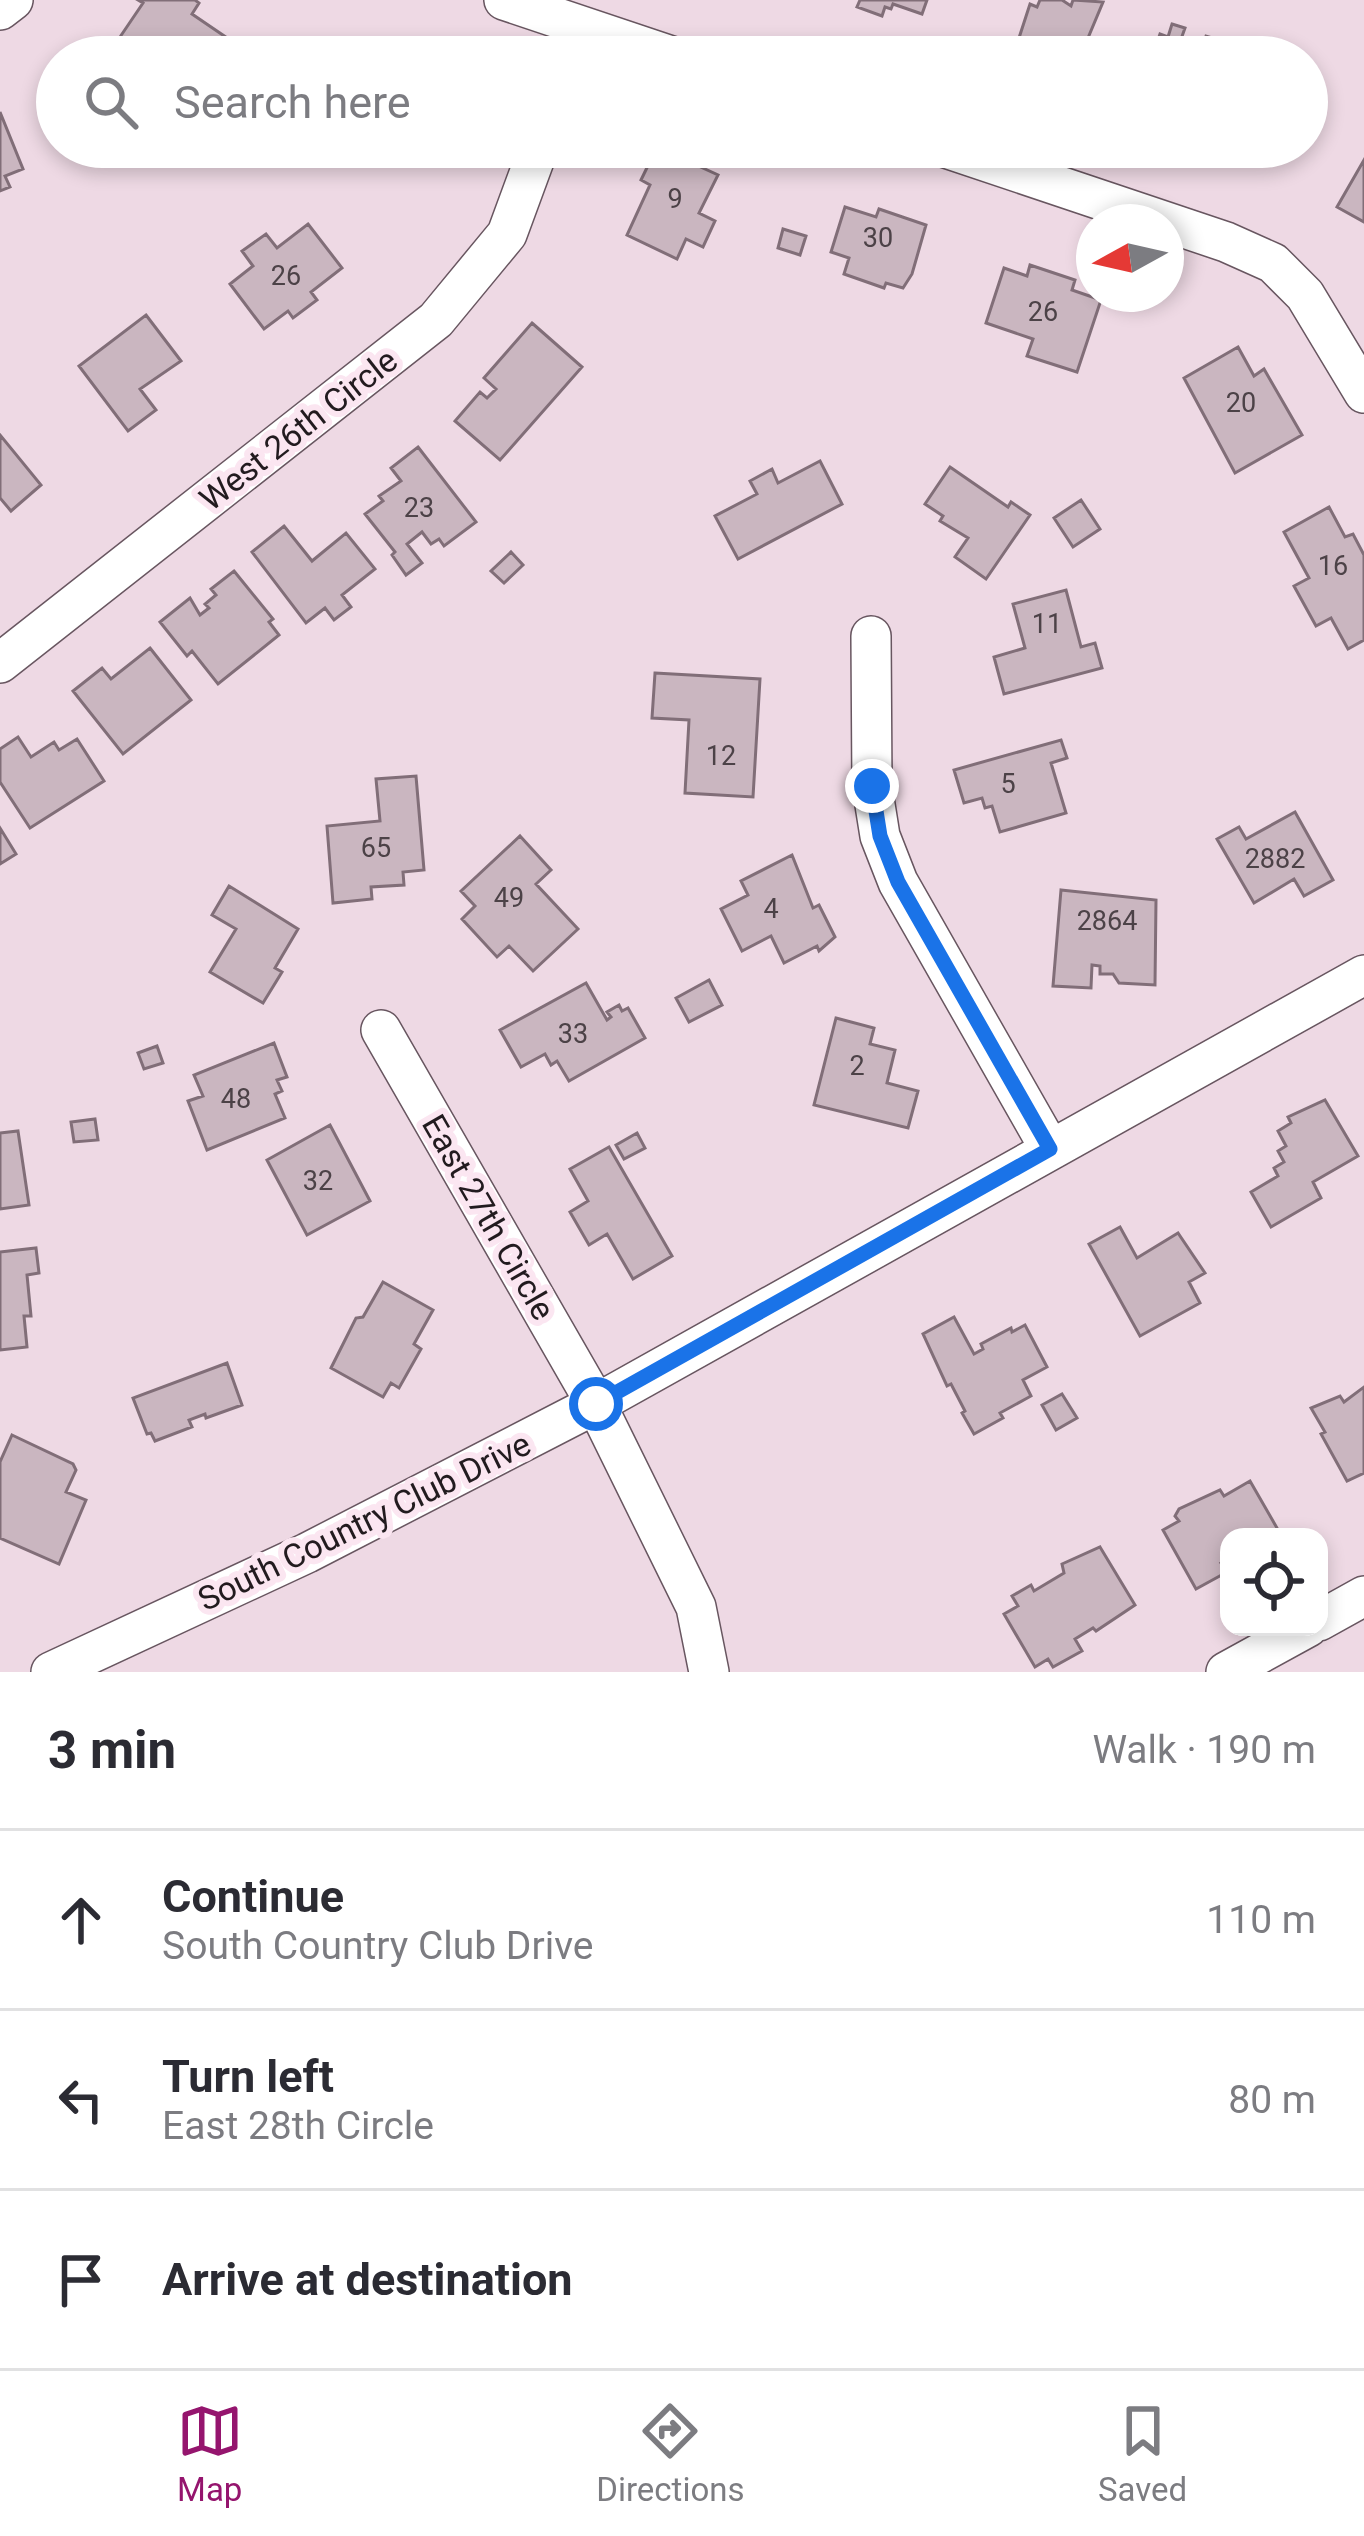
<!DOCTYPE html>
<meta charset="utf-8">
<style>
:root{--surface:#fff;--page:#f2f2f3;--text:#2b2b33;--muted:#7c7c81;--line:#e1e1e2;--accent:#95156e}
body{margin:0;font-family:Roboto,sans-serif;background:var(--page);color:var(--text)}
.controls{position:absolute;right:36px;bottom:36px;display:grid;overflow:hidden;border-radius:24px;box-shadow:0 6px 18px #0003}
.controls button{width:108px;height:108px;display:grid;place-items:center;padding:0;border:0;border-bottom:3px solid var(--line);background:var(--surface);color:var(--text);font:60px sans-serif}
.compass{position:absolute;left:1076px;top:204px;width:108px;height:108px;border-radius:50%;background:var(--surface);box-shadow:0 6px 18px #0003;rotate:262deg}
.stop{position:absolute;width:36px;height:36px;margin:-27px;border:9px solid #1a73e8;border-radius:50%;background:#fff}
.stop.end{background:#1a73e8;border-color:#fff;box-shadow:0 3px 12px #0008}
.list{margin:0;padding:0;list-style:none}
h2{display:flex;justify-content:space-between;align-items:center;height:156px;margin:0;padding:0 48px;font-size:51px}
h2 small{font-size:39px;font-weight:400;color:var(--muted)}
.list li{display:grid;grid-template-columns:78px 1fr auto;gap:36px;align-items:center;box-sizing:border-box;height:180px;padding:0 48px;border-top:3px solid var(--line)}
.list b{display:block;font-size:45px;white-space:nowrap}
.list p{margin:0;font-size:39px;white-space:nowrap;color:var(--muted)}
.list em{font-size:39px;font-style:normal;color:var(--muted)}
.icon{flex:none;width:66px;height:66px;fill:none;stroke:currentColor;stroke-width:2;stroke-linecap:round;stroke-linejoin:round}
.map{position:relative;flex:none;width:1364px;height:1672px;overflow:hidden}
.search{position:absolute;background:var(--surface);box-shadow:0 6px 18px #0003;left:36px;right:36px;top:36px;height:132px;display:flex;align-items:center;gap:30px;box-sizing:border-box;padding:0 42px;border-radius:66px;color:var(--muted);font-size:45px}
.sheet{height:696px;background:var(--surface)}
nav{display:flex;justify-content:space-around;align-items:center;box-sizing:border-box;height:168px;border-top:3px solid var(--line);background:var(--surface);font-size:33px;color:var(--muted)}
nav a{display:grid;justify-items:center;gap:6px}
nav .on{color:var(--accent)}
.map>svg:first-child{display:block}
.building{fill:#cab6c0;stroke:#816e78;stroke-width:3}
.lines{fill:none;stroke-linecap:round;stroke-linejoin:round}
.minor-casing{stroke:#685660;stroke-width:42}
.minor{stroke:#fff;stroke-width:39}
.route{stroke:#1a73e8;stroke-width:15}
.labels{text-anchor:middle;stroke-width:12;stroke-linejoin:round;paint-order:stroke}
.number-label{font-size:27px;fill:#4c4247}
.street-label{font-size:33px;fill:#221b1f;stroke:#fbe6f1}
</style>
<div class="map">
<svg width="1364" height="1672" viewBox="0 0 1364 1672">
<rect width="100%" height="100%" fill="#eed9e4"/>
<path class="building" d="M138,0H195L199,3L192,14L236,44L228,57H115L126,41L120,37L143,3Z
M860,0H927L922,14L893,4L891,9L885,7L882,16L857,7Z
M1040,0H1062L1071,6L1073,0L1103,2L1080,57H1003L1009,38L1018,41L1030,4L1037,7Z
M1172,24L1185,28L1180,42L1202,48L1206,36L1236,45L1232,57H1152L1160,34L1168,37Z
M349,41L396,57H344Z
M0,112L23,169L5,176L10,187L0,191Z
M398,147H435L431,158Z
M657,147L718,175L699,213L715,221L703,247L686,239L677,259L627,235L650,185L641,180Z
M1364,160V222L1337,207Z
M845,207L876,217L879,209L926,225L912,274L903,288L886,283L884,288L844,274L849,258L831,252Z
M308,224L342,268L311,292L317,300L293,318L288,311L264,329L230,284L253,266L242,251L266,234L277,248Z
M783,229L806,236L800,255L778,248Z
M1030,265L1075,280L1072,290L1101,300L1077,372L1027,356L1033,339L986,323L1004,268L1027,276Z
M146,315L181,361L140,389L156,410L128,431L79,366Z
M532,323L582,367L500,460L455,421L480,392L487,398L496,389L484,378Z
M1238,347L1254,376L1264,369L1302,435L1235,473L1184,378Z
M0,435L41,485L11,511L0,498Z
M418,447L476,522L444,546L439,539L431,544L422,532L407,544L422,563L406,575L392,555L395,552L365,514L383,501L379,496L401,481L391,468Z
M820,461L842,504L738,559L715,516L757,494L750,481L772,469L778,483Z
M950,467L1008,507L1011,502L1030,515L986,579L955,557L968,538L940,521L943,516L925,504Z
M1081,500L1100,529L1073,547L1054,518Z
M1329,507L1345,537L1353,534L1364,555V640L1348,649L1331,618L1316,626L1294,586L1309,578L1284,532Z
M284,526L312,561L346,533L375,569L342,595L351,607L334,620L325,608L306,623L252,552Z
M511,552L523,565L504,583L491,571Z
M234,571L273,619L269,622L279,635L218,684L192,651L187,656L160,622L190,598L200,615L209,608L205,604L216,595L211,589Z
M1066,590L1081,647L1095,643L1102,668L1004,694L994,657L1025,648L1013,604Z
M150,648L191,700L123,754L73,691L102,668L111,679Z
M655,673L760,679L753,797L685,793L689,720L652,718Z
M18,737L31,757L54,742L59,750L77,739L104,781L30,828L0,782V749Z
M1061,740L1067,758L1051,763L1066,813L1000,832L992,806L985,808L982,798L964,803L954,770Z
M416,776L424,870L403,872L404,885L371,887L372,899L333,903L327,826L380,821L376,779Z
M1295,812L1333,880L1304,896L1294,879L1254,903L1217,839L1239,827L1246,839Z
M0,828L16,854L0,864Z
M520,836L551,870L536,884L578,929L533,971L509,946L497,957L462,919L475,906L461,891Z
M792,855L813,908L819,905L835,937L819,951L817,946L784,963L771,936L742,951L721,909L748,895L741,881Z
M229,886L298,929L275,968L282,972L263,1003L210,972L236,929L212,915Z
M1061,890L1156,900L1155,985L1119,983L1113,974H1100V966L1092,965L1091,988L1053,986Z
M709,980L722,1005L689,1022L676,998Z
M586,983L607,1020L611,1017L607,1012L619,1005L622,1011L628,1008L645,1038L569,1081L557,1061L551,1065L545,1054L521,1067L500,1030Z
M836,1018L874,1028L870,1044L895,1050L887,1083L918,1091L908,1128L814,1105Z
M274,1043L287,1077L277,1080L282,1091L275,1094L285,1118L207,1150L188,1101L203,1096L194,1075Z
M157,1046L163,1063L144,1069L138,1053Z
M1325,1100L1358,1156L1313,1182L1321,1198L1271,1227L1251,1192L1278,1176L1274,1168L1284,1162L1278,1151L1286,1146L1278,1131L1291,1123L1288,1117Z
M95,1119L98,1140L74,1142L71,1122Z
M330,1125L370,1201L307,1235L267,1160Z
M18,1131L29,1205L0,1209V1133Z
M637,1133L645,1148L624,1159L616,1145Z
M609,1147L672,1256L633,1279L607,1234L589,1245L570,1212L588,1201L570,1169Z
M1120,1227L1137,1258L1178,1233L1205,1273L1189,1282L1200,1303L1140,1336L1089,1244Z
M36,1248L39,1273L27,1275L31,1316H24L27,1347L0,1350V1252Z
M383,1282L433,1310L414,1344L421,1349L399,1388L391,1383L383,1397L331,1368L356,1318L363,1317Z
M954,1317L974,1354L983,1349L981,1344L1011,1328L1012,1332L1025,1325L1047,1367L1023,1380L1031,1396L1000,1413L1003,1418L974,1434L962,1413L965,1411L951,1384L947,1386L923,1334Z
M227,1363L242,1405L206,1418L205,1414L189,1420L192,1427L155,1441L151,1433L147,1434L133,1398Z
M1364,1387V1473L1347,1481L1321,1434L1325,1432L1311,1408L1340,1396L1344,1402Z
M1062,1394L1077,1418L1056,1430L1042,1405Z
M12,1435L73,1464L76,1470L66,1492L86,1500L59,1564L0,1538V1462Z
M1250,1481L1281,1535L1229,1537V1559L1221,1563L1227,1572L1196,1589L1163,1530L1179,1521L1175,1516L1179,1509L1220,1490L1224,1496Z
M1100,1547L1135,1605L1096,1631L1093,1628L1075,1639L1082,1651L1053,1667L1048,1659L1035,1667L1004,1614L1018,1606L1012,1596L1031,1585L1034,1591L1064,1573L1062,1564Z"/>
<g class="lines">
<g class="minor-casing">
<path id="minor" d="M504,0L674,57
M0,10L13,0
M943,147L1226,242L1273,263L1305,295L1364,393
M871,636L872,786L880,836L898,882L1050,1149
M0,663L436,320L507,234L539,147
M381,1030L596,1404L696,1607L709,1672
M1319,1621L1364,1596
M51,1672L307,1553L596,1404L1364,975
M1226,1672L1308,1627"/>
</g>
<use href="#minor" class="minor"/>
</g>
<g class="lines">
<path class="route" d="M596,1404L1050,1149L898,882L880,836L872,786"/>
</g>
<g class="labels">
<g class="number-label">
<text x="675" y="208">9</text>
<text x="878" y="247">30</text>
<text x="286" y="285">26</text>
<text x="1043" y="321">26</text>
<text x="1241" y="412">20</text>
<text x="419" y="517">23</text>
<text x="1333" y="575">16</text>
<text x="1047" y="633">11</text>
<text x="721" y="765">12</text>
<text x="1008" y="793">5</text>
<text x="376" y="857">65</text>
<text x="1275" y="868">2882</text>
<text x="509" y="907">49</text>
<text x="771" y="918">4</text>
<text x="1107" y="930">2864</text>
<text x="573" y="1043">33</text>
<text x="857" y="1075">2</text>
<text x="236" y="1108">48</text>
<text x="318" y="1190">32</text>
</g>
<g class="street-label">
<text transform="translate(298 429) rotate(-38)" y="12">West 26th Circle</text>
<text transform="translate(489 1217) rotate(60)" y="12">East 27th Circle</text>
<text transform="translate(364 1521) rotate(-26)" y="12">South Country Club Drive</text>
</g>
</g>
</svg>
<div class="controls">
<button><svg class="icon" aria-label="locate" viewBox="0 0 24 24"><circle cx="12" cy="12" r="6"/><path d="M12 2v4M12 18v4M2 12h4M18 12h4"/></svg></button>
</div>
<svg class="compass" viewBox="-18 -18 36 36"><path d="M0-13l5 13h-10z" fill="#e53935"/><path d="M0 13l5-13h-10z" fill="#7c7c81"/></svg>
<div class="stop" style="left:596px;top:1404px"></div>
<div class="stop end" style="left:872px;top:786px"></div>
<div class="search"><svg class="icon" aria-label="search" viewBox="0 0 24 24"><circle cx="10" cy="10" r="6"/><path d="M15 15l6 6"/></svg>Search here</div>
</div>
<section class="sheet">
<h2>3 min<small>Walk · 190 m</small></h2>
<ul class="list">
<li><svg class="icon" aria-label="ahead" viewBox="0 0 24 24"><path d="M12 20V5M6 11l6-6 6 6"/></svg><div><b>Continue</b><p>South Country Club Drive</p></div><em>110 m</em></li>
<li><svg class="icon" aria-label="left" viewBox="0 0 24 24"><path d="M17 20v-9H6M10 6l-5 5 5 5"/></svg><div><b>Turn left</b><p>East 28th Circle</p></div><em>80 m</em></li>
<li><svg class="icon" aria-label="arrive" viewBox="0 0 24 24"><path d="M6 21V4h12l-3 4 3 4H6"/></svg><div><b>Arrive at destination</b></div></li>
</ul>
</section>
<nav>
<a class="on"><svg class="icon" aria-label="map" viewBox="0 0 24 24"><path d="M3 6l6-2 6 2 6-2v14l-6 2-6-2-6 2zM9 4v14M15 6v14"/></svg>Map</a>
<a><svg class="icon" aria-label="directions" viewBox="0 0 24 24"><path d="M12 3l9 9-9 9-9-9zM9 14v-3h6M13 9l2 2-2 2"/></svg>Directions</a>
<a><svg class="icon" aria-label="saved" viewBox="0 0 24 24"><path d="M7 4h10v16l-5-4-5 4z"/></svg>Saved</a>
</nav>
